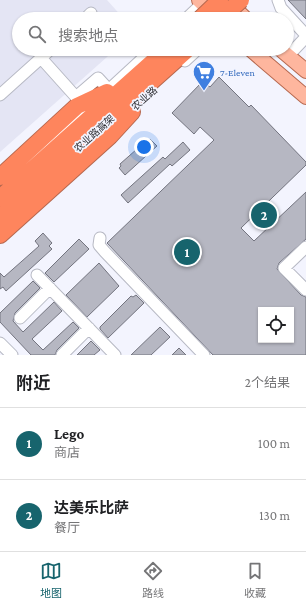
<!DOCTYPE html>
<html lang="zh">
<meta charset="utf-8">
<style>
:root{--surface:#fff;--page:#f2f2f2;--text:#202124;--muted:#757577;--line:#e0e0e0;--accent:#17646d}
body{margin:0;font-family:"Crimson Pro","Noto Sans SC",serif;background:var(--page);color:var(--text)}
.controls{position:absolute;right:12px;bottom:12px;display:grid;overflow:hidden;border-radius:0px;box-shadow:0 1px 3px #0004}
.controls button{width:36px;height:36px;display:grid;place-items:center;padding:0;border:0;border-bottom:1px solid var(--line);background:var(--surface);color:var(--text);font:20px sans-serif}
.you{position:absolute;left:144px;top:147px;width:14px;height:14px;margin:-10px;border:3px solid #fff;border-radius:50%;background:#1a73e8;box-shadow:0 0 0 6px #1a73e833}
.badge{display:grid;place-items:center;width:26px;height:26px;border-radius:50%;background:var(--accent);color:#fff;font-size:13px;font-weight:700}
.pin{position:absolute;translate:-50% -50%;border:2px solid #fff;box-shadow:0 1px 4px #0006}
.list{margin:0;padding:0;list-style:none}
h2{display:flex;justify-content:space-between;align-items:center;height:52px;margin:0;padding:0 16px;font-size:17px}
h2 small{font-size:13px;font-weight:400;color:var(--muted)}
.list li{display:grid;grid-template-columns:26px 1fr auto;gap:12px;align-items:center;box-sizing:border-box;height:72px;padding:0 16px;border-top:1px solid var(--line)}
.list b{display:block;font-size:15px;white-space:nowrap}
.list p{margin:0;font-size:13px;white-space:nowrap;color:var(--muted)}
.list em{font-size:13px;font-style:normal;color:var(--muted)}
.icon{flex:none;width:22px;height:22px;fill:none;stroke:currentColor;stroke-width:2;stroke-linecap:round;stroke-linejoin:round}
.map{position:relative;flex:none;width:306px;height:355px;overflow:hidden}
.search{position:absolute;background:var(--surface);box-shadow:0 1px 3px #0004;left:12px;right:12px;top:12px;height:44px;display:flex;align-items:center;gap:10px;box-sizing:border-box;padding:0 14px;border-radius:22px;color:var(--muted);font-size:15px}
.sheet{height:196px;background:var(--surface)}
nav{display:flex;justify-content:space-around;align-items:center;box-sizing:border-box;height:56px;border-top:1px solid var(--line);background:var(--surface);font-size:11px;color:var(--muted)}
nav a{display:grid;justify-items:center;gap:2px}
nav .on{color:var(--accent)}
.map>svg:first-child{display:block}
.built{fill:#e4e5f4}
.building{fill:#b6b7c2;stroke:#73747f;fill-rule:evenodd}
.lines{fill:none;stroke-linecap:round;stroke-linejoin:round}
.minor-casing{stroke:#b7b9c4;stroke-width:13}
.major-casing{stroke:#b6684f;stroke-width:16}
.highway-casing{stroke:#b6684f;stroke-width:18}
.minor{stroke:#fff;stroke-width:11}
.major{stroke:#feb69e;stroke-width:14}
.highway{stroke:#fe855d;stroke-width:16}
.highway-bridge-casing{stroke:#b6684f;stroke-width:18;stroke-linecap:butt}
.highway-bridge{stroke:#fe855d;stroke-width:16}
.labels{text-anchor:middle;stroke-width:3.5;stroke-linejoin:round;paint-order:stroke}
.shop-label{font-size:10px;fill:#366cbe;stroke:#f3f4fe;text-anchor:start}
.street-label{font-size:10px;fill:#313136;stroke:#f3f4fe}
</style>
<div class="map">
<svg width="306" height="355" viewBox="0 0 306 355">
<rect width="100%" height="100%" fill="#f3f4fe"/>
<path class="built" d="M0,0H107L124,19H19V49H116L0,152Z"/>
<path class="building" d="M288,0H306V19Z
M219,77L249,107L251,105L306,162V165L241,228L254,241L306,192V239L279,263L277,269L301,295L306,297V355H213L107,243L214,140L200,127L194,134L172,113L203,81L210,87ZM261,310H291V340H261Z
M150,139L157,146L125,175L119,168L121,166L120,164L146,141L147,142Z
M183,142L190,150L172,166L170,164L128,203L121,195L163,157L165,159Z
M43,233L52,243L49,246L52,249L6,291L3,287L0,289V273L4,277L39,246L35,241Z
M79,239L89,249L54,282L45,273Z
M99,263L119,286L87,317L66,295Z
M33,281L40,288L15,313L13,321L23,332L54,302L62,311L32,339L43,350L73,322L79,328L57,350L55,355H31L0,322V313Z
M136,295L144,303L108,338L100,329V327L131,296L133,297Z
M160,327L170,337L151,355H131Z
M91,341L100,350L94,355H77Z
M179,348L186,355H172Z"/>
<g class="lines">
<g class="minor-casing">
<path id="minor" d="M278,0L281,8L306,35
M85,19L91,13
M186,19L206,0
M288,56L306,37
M41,58L76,97L98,78L109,90
M185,61L198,49
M0,95L51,49
M102,96L153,49
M30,160L86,110
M100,238L99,245L105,252L204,355
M306,247L284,268L306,290
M37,275L115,355
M20,318L50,288
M0,343L12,355
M62,355L89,328"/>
</g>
<g class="major-casing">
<path id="major" d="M199,0L217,18
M226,0L246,19
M250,49L306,97
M280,49L306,71"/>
</g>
<g class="highway-casing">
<path id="highway" d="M0,177L77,106L107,92
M0,198L167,49
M0,217L188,49
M0,235L110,136L132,112"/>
</g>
<use href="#minor" class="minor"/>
<use href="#major" class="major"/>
<use href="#highway" class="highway"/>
<g class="highway-bridge-casing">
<path id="highway-bridge" d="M200,19L220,0
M220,19L241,0"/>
</g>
<use href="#highway-bridge" class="highway-bridge"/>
</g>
<defs>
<g id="supermarket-pin" transform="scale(1.15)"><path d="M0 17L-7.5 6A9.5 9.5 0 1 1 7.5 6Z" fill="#3f7fe0" stroke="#f3f4fe"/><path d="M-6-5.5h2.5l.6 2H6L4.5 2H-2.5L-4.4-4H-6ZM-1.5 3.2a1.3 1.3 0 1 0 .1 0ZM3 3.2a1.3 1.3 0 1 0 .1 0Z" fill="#fff"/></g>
</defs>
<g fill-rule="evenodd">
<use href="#supermarket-pin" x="204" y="72"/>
</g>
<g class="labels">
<g class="shop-label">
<text x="220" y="76">7-Eleven</text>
</g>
<g class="street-label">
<text transform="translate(144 98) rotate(-42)" y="4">农业路</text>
<text transform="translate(94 133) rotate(-42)" y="4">农业路高架</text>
</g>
</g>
</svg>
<div class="controls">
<button><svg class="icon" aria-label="locate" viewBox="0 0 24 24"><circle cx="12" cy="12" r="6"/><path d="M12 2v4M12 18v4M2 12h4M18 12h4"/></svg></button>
</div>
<div class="you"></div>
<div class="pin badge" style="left:187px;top:252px">1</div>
<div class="pin badge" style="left:264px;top:215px">2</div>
<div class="search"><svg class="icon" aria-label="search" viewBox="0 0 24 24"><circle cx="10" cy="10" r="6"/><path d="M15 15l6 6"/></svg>搜索地点</div>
</div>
<section class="sheet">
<h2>附近<small>2个结果</small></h2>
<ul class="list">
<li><span class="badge">1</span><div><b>Lego</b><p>商店</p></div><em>100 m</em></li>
<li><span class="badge">2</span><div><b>达美乐比萨</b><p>餐厅</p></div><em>130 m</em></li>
</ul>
</section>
<nav>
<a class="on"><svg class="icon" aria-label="map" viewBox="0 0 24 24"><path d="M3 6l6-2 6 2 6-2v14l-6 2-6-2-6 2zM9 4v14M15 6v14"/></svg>地图</a>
<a><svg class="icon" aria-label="directions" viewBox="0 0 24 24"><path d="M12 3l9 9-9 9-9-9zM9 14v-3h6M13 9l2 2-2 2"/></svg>路线</a>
<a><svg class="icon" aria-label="saved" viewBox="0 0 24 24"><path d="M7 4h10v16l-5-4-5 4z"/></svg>收藏</a>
</nav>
